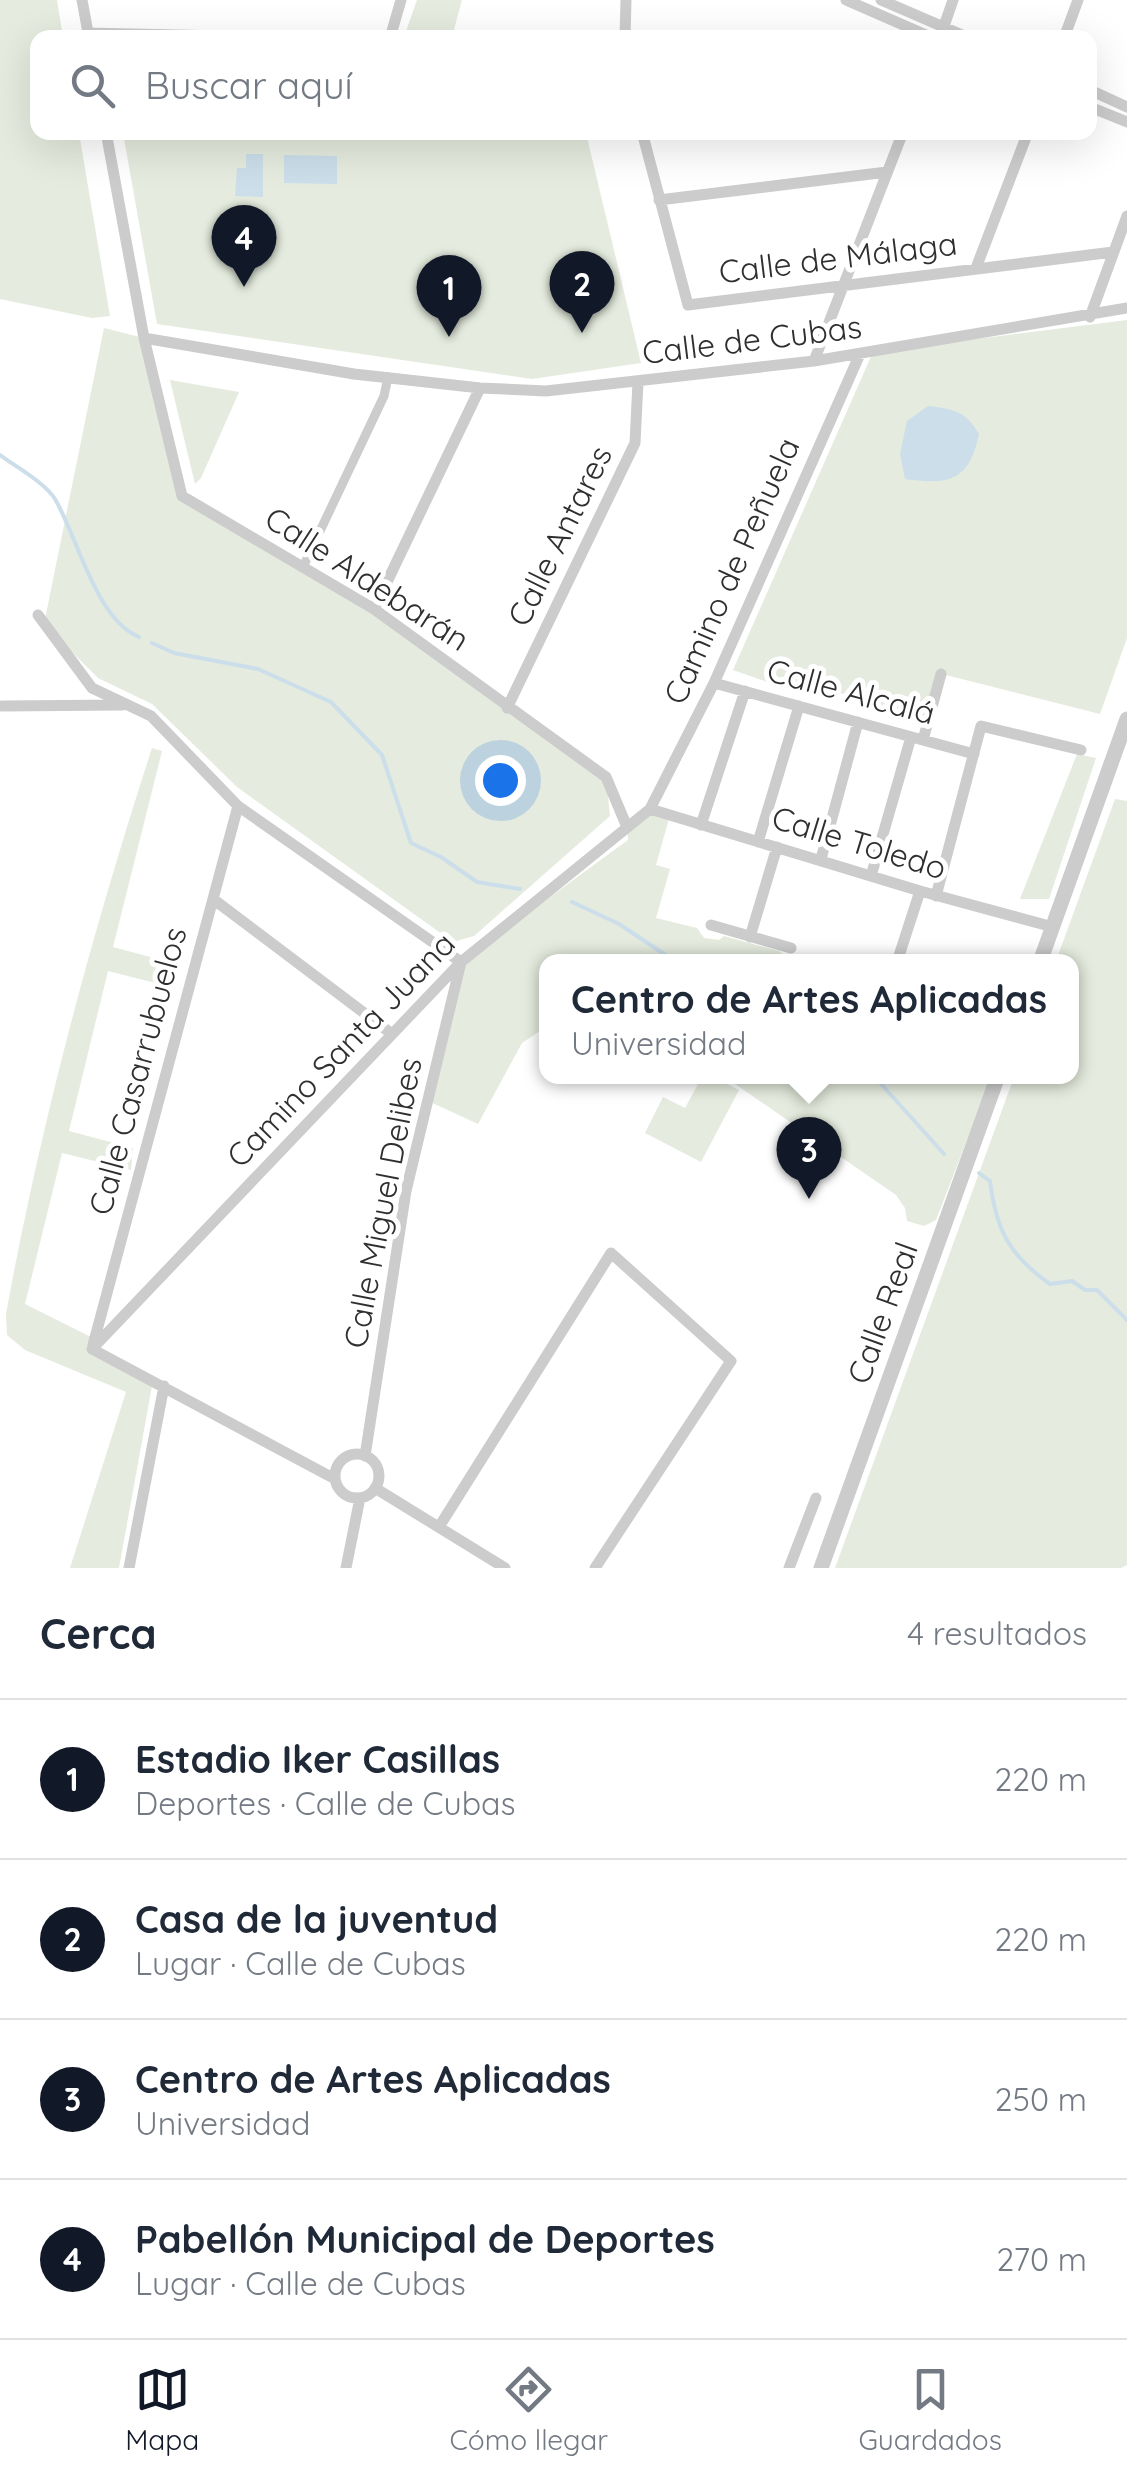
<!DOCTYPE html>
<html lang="es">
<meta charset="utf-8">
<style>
:root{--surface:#fff;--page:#f6f6f7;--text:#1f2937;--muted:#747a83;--line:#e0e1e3;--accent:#111827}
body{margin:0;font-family:Quicksand,sans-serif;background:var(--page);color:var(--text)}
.you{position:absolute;left:500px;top:780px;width:35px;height:35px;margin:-25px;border:8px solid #fff;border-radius:50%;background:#1a73e8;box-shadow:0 0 0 15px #1a73e833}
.badge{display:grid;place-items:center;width:65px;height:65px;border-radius:50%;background:var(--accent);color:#fff;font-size:32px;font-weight:700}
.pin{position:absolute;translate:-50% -82px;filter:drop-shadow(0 2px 5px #0008)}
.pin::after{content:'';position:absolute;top:52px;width:35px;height:30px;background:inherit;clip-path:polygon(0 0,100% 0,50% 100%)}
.popup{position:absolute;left:539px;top:954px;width:540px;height:130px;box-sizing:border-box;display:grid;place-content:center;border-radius:20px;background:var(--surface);filter:drop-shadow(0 2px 8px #0005);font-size:32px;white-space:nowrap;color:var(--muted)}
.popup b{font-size:38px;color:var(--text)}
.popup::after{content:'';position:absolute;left:50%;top:100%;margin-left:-20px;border:20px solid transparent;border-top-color:var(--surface)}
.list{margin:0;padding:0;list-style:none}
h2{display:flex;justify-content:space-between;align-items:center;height:130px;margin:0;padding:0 40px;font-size:42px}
h2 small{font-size:32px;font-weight:400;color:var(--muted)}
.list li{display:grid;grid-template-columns:65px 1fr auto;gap:30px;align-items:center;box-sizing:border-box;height:160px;padding:0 40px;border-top:2px solid var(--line)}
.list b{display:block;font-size:38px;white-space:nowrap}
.list p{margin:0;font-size:32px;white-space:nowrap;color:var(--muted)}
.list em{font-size:32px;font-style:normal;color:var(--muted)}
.icon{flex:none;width:55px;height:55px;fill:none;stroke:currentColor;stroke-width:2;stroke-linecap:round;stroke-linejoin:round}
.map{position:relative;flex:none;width:1127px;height:1568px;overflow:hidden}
.search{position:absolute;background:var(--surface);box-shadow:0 10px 40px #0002;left:30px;right:30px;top:30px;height:110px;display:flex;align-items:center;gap:25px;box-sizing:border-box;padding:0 35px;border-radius:20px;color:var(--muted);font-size:38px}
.sheet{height:770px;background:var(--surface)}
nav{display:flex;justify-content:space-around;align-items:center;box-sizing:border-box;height:140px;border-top:2px solid var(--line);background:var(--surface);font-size:28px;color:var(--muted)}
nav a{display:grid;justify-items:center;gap:5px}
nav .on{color:var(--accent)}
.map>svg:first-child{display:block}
.green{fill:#e5ebde}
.water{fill:#cbdeea}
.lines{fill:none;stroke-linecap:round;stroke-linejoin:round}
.stream{stroke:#cbdeea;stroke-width:4}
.pedestrian{stroke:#ccc;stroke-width:9}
.minor{stroke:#ccc;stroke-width:11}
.tertiary{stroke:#ccc;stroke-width:15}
.labels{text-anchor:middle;stroke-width:10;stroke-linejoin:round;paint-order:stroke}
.street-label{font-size:32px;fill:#2f2f2f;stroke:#fff}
</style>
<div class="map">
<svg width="1127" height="1568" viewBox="0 0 1127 1568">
<rect width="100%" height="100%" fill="#fff"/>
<path class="green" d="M0,0H57L63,37L38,38V132L79,133L110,316L92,318L0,299Z
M417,0H462L452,37H404Z
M123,133H586L641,363L532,379L157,324Z
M1127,320V638L1100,714L942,674L925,717L797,681L782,687L733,670L873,352Z
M104,328L144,338L182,496L374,609L606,777L610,816L474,936L453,942L237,787L152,704L98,678L44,624Z
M170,380L239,392L201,478L195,484Z
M152,748L162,751L113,947L180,965L175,988L108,971L69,1131L133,1148L131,1170L62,1153L25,1304L91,1337L92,1350L152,1386L119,1568H70L126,1392L25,1350L7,1335L6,1314C41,1122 92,933 152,748Z
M1077,754L1096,758L1049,899H1020Z
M1115,799L1127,801V1565L1121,1568H835L1014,1077L1072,1076V962L1056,961Z
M650,809L670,815L656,865L670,869L656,918L697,928L704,938L719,940L724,936L779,951L790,961L802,956L820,961L546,962V1027L522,1043L478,1124L428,1101L461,962L628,840L627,827Z
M702,1077H713L739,1090L701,1162L645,1133L663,1097L685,1108Z
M725,1077L988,1076L991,1078L936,1220L924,1226L907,1221L905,1208L896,1195Z"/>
<path class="water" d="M246,154H263V197L235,196L237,168H246Z
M284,155L337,156V184L284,183Z
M928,406C953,409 966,411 979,434C969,481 950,485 905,479L900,454L907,421Z"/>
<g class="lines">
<path class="stream" d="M0,455C16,467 44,482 55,499C77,536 96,620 139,637
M152,643L174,653L258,669L331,702L382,755L411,843L441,857L477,882L520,889
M572,902L619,924L676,962
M874,1076L944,1154
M979,1173L990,1181C996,1230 1009,1255 1050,1284L1072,1281L1085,1290H1097L1127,1320"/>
<path class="pedestrian" d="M303,567L384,396L388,377"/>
<path class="minor" d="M82,0L89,38
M846,0L933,38
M881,0L969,38
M943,29L953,0
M88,33L311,38
M390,38L401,0
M625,38L626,0
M1064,38L1078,0
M1090,90L1127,107
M1090,107L1127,122
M106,132L144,338L182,496L374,609L606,777L627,827
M642,132L688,305L1113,252
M659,200L887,172
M976,268L1028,132
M1090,317L1127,216
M144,338L354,374L480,388L546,391L814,361L1127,308
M814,361L903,132
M374,609L480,388
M38,615L92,688L151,716L238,806L461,962L406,1191L365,1456
M714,683L974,754
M2,706L123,705
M507,708L635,443L638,382
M923,740L941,674
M650,809L920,891L1053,927
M701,825L745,691
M758,842L799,706
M821,859L858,722
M871,876L911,737
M936,896L981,726L1081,750
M213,899L392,1034
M711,925L791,948
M750,937L777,847
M897,962L920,891
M93,1345L238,806
M92,1349L461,962L650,809L714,683L860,354
M92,1349L335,1479
M335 1476a22 22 0 1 1 44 0a22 22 0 1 1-44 0Z
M375,1488L505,1568
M439,1527L611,1253L731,1361L595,1568
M129,1568L164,1386
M346,1568L360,1498
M789,1568L816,1498"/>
<path class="tertiary" d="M1040,962L1127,719
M821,1568L998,1076"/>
</g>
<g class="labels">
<g class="street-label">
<text transform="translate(838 258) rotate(-7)" y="11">Calle de Málaga</text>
<text transform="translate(752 340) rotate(-7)" y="11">Calle de Cubas</text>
<text transform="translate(560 536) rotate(-64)" y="11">Calle Antares</text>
<text transform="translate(732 571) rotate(-66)" y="11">Camino de Peñuela</text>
<text transform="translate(367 579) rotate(33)" y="11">Calle Aldebarán</text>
<text transform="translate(851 692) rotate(15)" y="11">Calle Alcalá</text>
<text transform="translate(859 843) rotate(17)" y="11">Calle Toledo</text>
<text transform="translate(341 1050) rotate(-46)" y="11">Camino Santa Juana</text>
<text transform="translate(138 1071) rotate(-75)" y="11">Calle Casarrubuelos</text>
<text transform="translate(383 1203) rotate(-79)" y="11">Calle Miguel Delibes</text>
<text transform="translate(883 1313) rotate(-70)" y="11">Calle Real</text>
</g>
</g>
</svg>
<div class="you"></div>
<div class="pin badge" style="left:449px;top:337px">1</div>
<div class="pin badge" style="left:582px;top:333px">2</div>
<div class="pin badge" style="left:809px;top:1199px">3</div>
<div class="popup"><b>Centro de Artes Aplicadas</b>Universidad</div>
<div class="pin badge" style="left:244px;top:287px">4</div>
<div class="search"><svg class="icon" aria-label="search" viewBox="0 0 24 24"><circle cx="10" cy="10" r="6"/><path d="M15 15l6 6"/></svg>Buscar aquí</div>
</div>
<section class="sheet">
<h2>Cerca<small>4 resultados</small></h2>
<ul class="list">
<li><span class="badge">1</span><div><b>Estadio Iker Casillas</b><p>Deportes · Calle de Cubas</p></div><em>220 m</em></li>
<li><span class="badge">2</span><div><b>Casa de la juventud</b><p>Lugar · Calle de Cubas</p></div><em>220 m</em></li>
<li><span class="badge">3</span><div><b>Centro de Artes Aplicadas</b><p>Universidad</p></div><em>250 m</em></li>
<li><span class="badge">4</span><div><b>Pabellón Municipal de Deportes</b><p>Lugar · Calle de Cubas</p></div><em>270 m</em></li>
</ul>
</section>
<nav>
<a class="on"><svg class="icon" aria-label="map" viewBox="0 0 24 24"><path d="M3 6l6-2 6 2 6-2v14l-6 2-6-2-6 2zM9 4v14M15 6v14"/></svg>Mapa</a>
<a><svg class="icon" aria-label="directions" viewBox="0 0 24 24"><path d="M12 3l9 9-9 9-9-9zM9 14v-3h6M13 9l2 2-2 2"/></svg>Cómo llegar</a>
<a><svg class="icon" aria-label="saved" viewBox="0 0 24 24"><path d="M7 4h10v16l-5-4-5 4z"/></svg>Guardados</a>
</nav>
